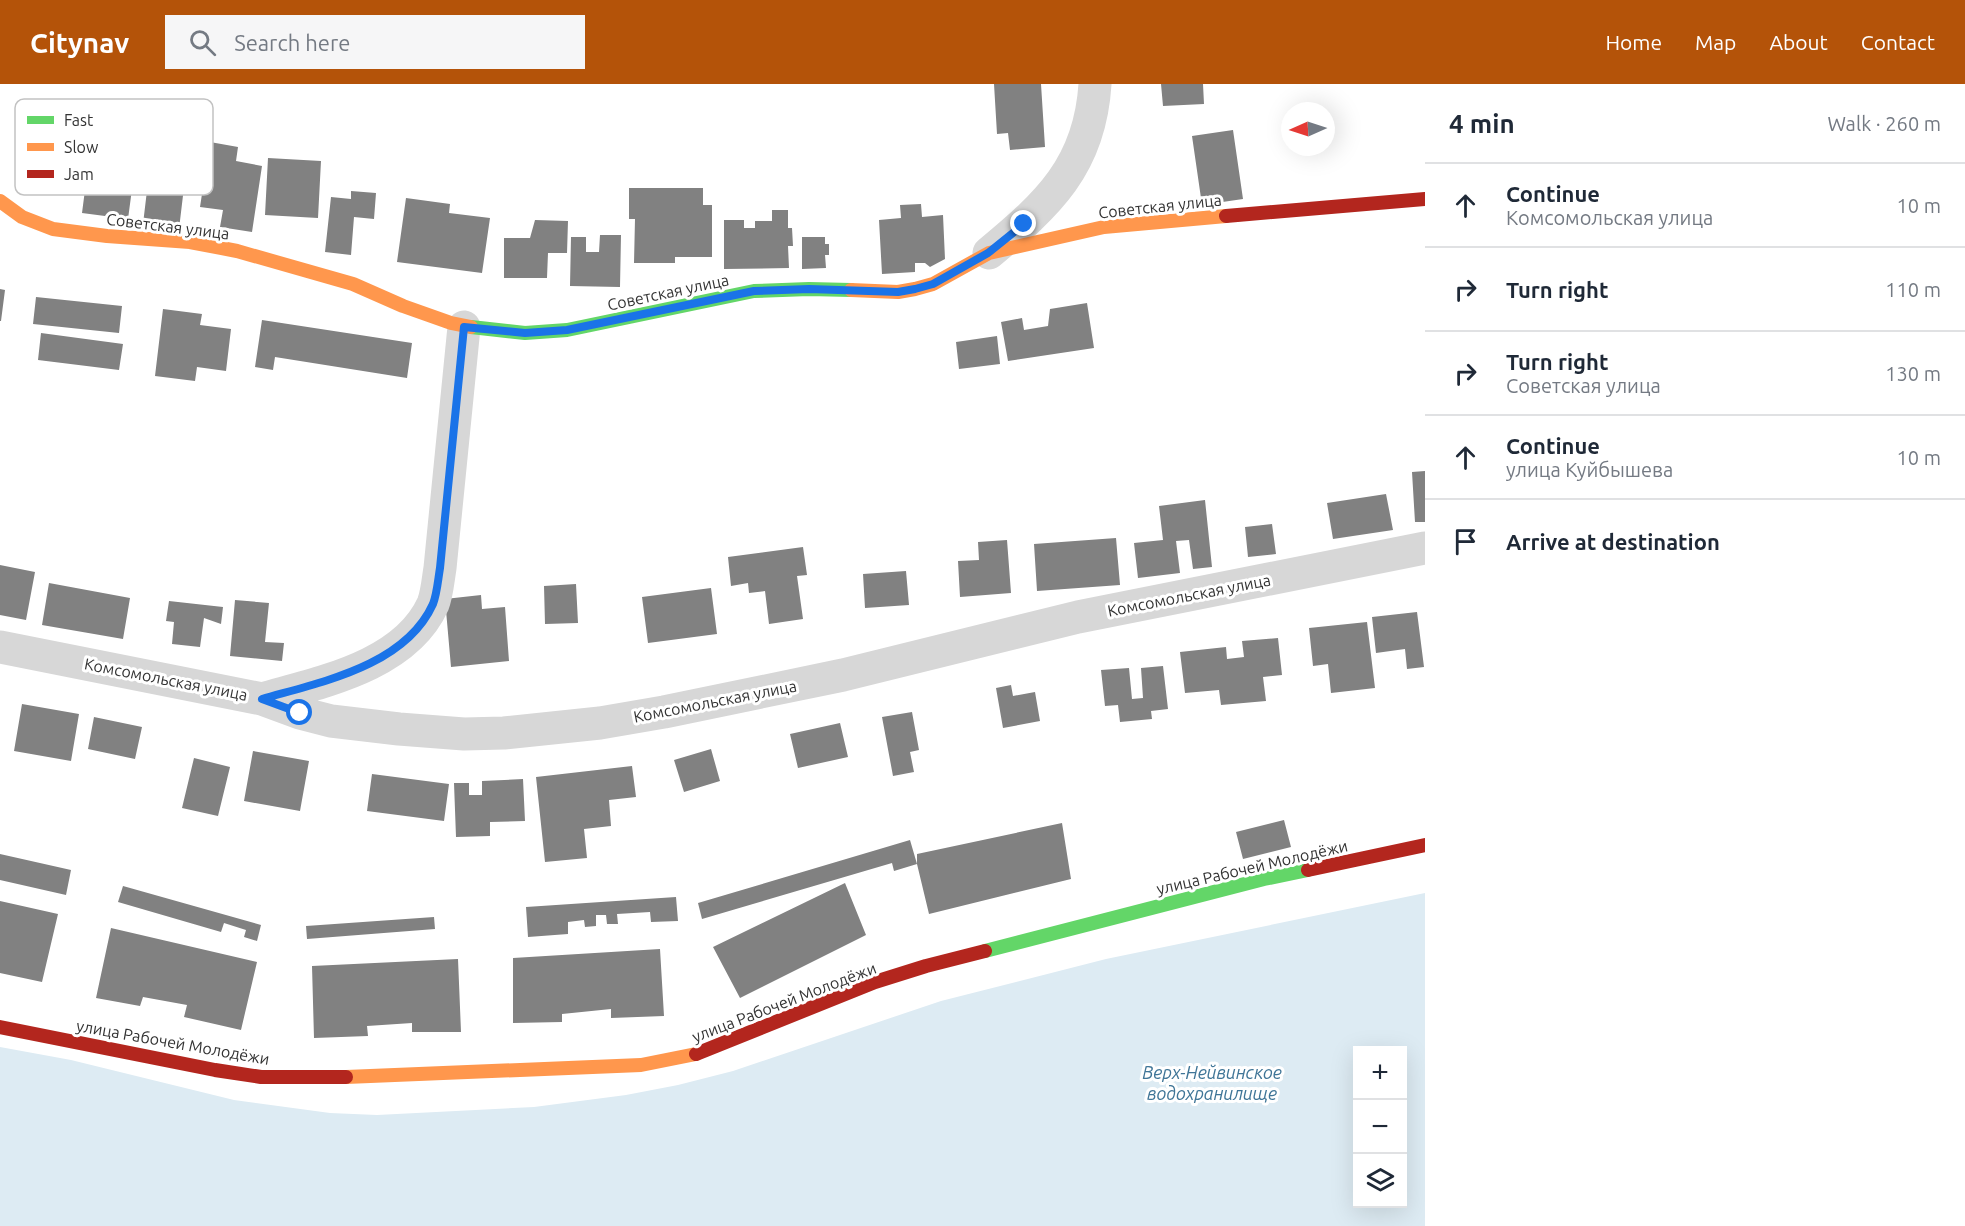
<!DOCTYPE html>
<meta charset="utf-8">
<style>
:root{--surface:#fff;--page:#f6f6f7;--text:#1f2937;--muted:#747a83;--line:#e0e1e3;--accent:#b45309}
body{margin:0;font-family:Ubuntu,sans-serif;background:var(--page);color:var(--text)}
.controls{position:absolute;right:18px;bottom:18px;display:grid;overflow:hidden;border-radius:0px;box-shadow:0 6px 24px #0002}
.controls button{width:54px;height:54px;display:grid;place-items:center;padding:0;border:0;border-bottom:2px solid var(--line);background:var(--surface);color:var(--text);font:30px sans-serif}
.compass{position:absolute;left:1281px;top:18px;width:54px;height:54px;border-radius:50%;background:var(--surface);box-shadow:0 6px 24px #0002;rotate:267deg}
.stop{position:absolute;width:18px;height:18px;margin:-14px;border:4px solid #1a73e8;border-radius:50%;background:#fff}
.stop.end{background:#1a73e8;border-color:#fff;box-shadow:0 2px 6px #0008}
.list{margin:0;padding:0;list-style:none}
h2{display:flex;justify-content:space-between;align-items:center;height:78px;margin:0;padding:0 24px;font-size:26px}
h2 small{font-size:20px;font-weight:400;color:var(--muted)}
.list li{display:grid;grid-template-columns:39px 1fr auto;gap:18px;align-items:center;box-sizing:border-box;height:84px;padding:0 24px;border-top:2px solid var(--line)}
.list b{display:block;font-size:22px;white-space:nowrap}
.list p{margin:0;font-size:20px;white-space:nowrap;color:var(--muted)}
.list em{font-size:20px;font-style:normal;color:var(--muted)}
.icon{flex:none;width:33px;height:33px;fill:none;stroke:currentColor;stroke-width:2;stroke-linecap:round;stroke-linejoin:round}
.map{position:relative;flex:none;width:1425px;height:1142px;overflow:hidden}
header{display:flex;align-items:center;gap:36px;box-sizing:border-box;height:84px;padding:0 30px;background:var(--accent);color:#fff}
header strong{font-size:28px}
nav{display:flex;gap:33px;margin-inline-start:auto;font-size:21px}
.search{width:420px;height:54px;background:var(--page);display:flex;align-items:center;gap:15px;box-sizing:border-box;padding:0 21px;border-radius:0px;color:var(--muted);font-size:22px}
main{display:flex}
aside{flex:1;background:var(--surface)}
.map>svg:first-child{display:block}
.water{fill:#ddebf3;fill-rule:evenodd}
.building{fill:#818181}
.lines{fill:none;stroke-linecap:round;stroke-linejoin:round}
.street{stroke:#d7d7d7;stroke-width:33}
.fast{stroke:#63d668;stroke-width:14}
.slow{stroke:#ff974d;stroke-width:14}
.jam{stroke:#b3261e;stroke-width:14}
.route{stroke:#1a73e8;stroke-width:8}
.labels{text-anchor:middle;stroke-width:6;stroke-linejoin:round;paint-order:stroke}
.street-label{font-size:16px;fill:#333;stroke:#fff}
.water-label{font-size:18px;font-style:italic;fill:#3f7597;stroke:#fff}
.key{fill:#fff;stroke:#c2c2c2;stroke-width:1.5}
.key-label{font-size:16px;fill:#333}
</style>
<header>
<strong>Citynav</strong>
<div class="search"><svg class="icon" aria-label="search" viewBox="0 0 24 24"><circle cx="10" cy="10" r="6"/><path d="M15 15l6 6"/></svg>Search here</div>
<nav><a>Home</a><a>Map</a><a>About</a><a>Contact</a></nav>
</header>
<main>
<div class="map">
<svg width="1425" height="1142" viewBox="0 0 1425 1142">
<rect width="100%" height="100%" fill="#fff"/>
<path class="water" d="M1425,809V1142H0V963L71,976L234,1016L330,1029L377,1031L534,1023L626,1011L678,1001L733,987L941,917L1106,875ZM1358,966H1402V1120H1358Z"/>
<path class="building" d="M994,0H1041L1045,63L1010,66L1008,49L997,50Z
M1161,0H1203L1204,20L1163,22Z
M64,44L105,49L101,82L115,84L113,102L132,105L128,135L82,129L89,75L61,71Z
M1233,46L1243,115L1202,121L1192,52Z
M210,58L238,63L236,77L262,82L252,148L220,143L223,126L200,123Z
M151,73L187,78L179,145L143,140Z
M268,74L321,77L318,134L265,131Z
M629,104H703V121H712V173H675V179H634L635,135H629Z
M351,107L376,109L374,135L354,133L351,171L325,168L331,113L351,115Z
M406,114L450,120L449,129L490,134L482,189L397,178Z
M921,120L922,133L943,131L945,175L930,183L925,179H915V188L882,190L879,136L901,134L900,121Z
M772,126H788V144H792L793,162H788L789,184L724,185V136H744V144H755V137H772Z
M535,136L568,137L567,169H548L547,194H504V154H530Z
M600,151H621L620,203L570,202L571,153H586V168H599Z
M802,153H825V160H829V171H825L826,184L802,185Z
M0,205L5,206L1,237H0Z
M36,213L122,222L119,249L33,240Z
M1087,219L1094,264L1008,277L1001,238L1022,234L1024,246L1048,242L1050,225Z
M163,225L202,230L200,241L231,245L226,287L197,283L195,297L155,292Z
M262,236L412,259L407,294L275,273L273,286L255,283Z
M41,249L123,260L119,286L38,276Z
M997,252L1000,280L959,285L956,258Z
M1425,387V438H1415L1412,388Z
M1386,410L1393,446L1333,455L1327,419Z
M1205,416L1212,483L1193,485L1189,456L1176,457L1180,489L1138,494L1134,459L1163,456L1159,422Z
M1272,440L1276,470L1248,473L1245,443Z
M1116,454L1120,501L1037,507L1034,460Z
M1007,456L1011,509L960,513L958,477L979,476L978,458Z
M803,463L807,491L797,492L803,535L769,540L765,507L749,509L748,499L731,502L728,473Z
M0,481L35,488L26,536L0,531Z
M906,487L909,521L865,524L863,490Z
M49,499L130,514L123,555L42,541Z
M576,500L578,539L545,540L544,502Z
M711,504L717,550L648,559L642,513Z
M481,511L482,525L505,523L509,577L451,583L445,515Z
M235,516L269,519L265,558L284,559L282,577L230,572Z
M169,517L223,523L221,540L204,534L200,563L172,560L174,538L166,537Z
M1417,528L1424,583L1407,585L1405,565L1376,569L1372,533Z
M1367,538L1375,604L1331,609L1328,580L1313,582L1309,544Z
M1278,554L1282,591L1263,593L1266,617L1221,621L1219,606L1185,609L1180,568L1226,563L1227,575L1244,573L1242,557Z
M1163,582L1168,625L1151,627L1152,635L1120,638L1118,621L1105,622L1101,586L1129,584L1132,615L1143,614L1141,584Z
M1011,601L1013,612L1035,608L1040,637L1003,644L996,604Z
M22,620L79,630L71,677L14,667Z
M912,628L919,666L910,668L914,688L893,692L882,633Z
M94,633L142,643L135,675L88,665Z
M840,639L848,673L798,684L790,650Z
M711,665L720,697L684,708L674,676Z
M253,667L309,677L300,727L244,717Z
M194,674L230,683L218,732L182,724Z
M632,682L636,713L609,716L611,742L584,745L587,774L545,778L536,693Z
M372,690L449,700L444,737L367,727Z
M523,695L525,737L490,738V752L456,753L454,699H469V711H482V697Z
M1284,736L1291,763L1243,775L1236,748Z
M1062,739L1071,795L929,830L917,780V770Z
M910,756L917,780L894,787L892,779L702,835L698,819Z
M0,770L71,786L66,811L0,796Z
M845,799L866,851L740,914L713,863Z
M123,802L261,841L257,857L244,853L246,846L224,839L221,848L118,818Z
M676,813L678,837L651,838L650,828L617,830L618,840H607L606,831H596V842L585,843L584,836L568,838V850L528,853L526,823Z
M0,817L58,830L42,898L0,889Z
M434,833L435,845L307,855L306,842Z
M111,844L257,878L241,946L184,933L187,921L143,913L140,922L96,914Z
M660,865L664,932L611,934V925L562,930V938L513,939V874Z
M458,875L461,948H412V939L367,942L368,952L314,954L312,882Z"/>
<g class="lines">
<path class="street" d="M989,169C1048,120 1090,82 1095,0
M0,563L262,615L300,629L331,637L399,645L464,650L504,649L600,639L664,628L843,591L1078,533L1425,464
M262,615C321,598 405,582 433,520C437,510 438,496 440,484L464,243"/>
<path class="fast" d="M471,243L525,249L567,246L754,207L809,205L851,206
M985,867L1264,795L1308,786"/>
<path class="slow" d="M0,117L22,133L53,145L107,152L190,158L237,167L353,200L403,222L451,239L471,243
M851,206L898,208L915,205L933,200L989,169L1104,143L1226,132
M346,993L641,981L696,970"/>
<path class="jam" d="M1226,132L1425,115
M1308,786L1425,761
M0,943L215,986L261,993H346
M696,970L875,898L926,882L985,867"/>
</g>
<g class="lines">
<path class="route" d="M300,629L262,615C321,598 405,582 433,520C437,510 438,496 440,484L464,243L525,249L567,246L754,207L809,205L898,208L915,205L933,200L988,169L1024,140"/>
</g>
<g class="labels">
<g class="street-label">
<text transform="translate(1160 122) rotate(-6)" y="6">Советская улица</text>
<text transform="translate(168 142) rotate(7)" y="6">Советская улица</text>
<text transform="translate(668 208) rotate(-12)" y="6">Советская улица</text>
<text transform="translate(1189 511) rotate(-11)" y="6">Комсомольская улица</text>
<text transform="translate(166 595) rotate(11)" y="6">Комсомольская улица</text>
<text transform="translate(715 617) rotate(-11)" y="6">Комсомольская улица</text>
<text transform="translate(1252 783) rotate(-13)" y="6">улица Рабочей Молодёжи</text>
<text transform="translate(784 918) rotate(-21)" y="6">улица Рабочей Молодёжи</text>
<text transform="translate(173 958) rotate(10)" y="6">улица Рабочей Молодёжи</text>
</g>
<g class="water-label">
<text x="1212" y="995">Верх-Нейвинское<tspan x="1212" dy="21">водохранилище</tspan></text>
</g>
</g>
<rect x="15" y="15" width="198" height="96" rx="9" class="key"/>
<rect x="27" y="32" width="27" height="8" fill="#63d668"/>
<rect x="27" y="59" width="27" height="8" fill="#ff974d"/>
<rect x="27" y="86" width="27" height="8" fill="#b3261e"/>
<g class="key-label">
<text x="64" y="42">Fast</text>
<text x="64" y="69">Slow</text>
<text x="64" y="96">Jam</text>
</g>
</svg>
<div class="controls">
<button>+</button>
<button>−</button>
<button><svg class="icon" aria-label="layers" viewBox="0 0 24 24"><path d="M12 4l9 5-9 5-9-5zM3 14l9 5 9-5"/></svg></button>
</div>
<svg class="compass" viewBox="-18 -18 36 36"><path d="M0-13l5 13h-10z" fill="#e53935"/><path d="M0 13l5-13h-10z" fill="#747a83"/></svg>
<div class="stop" style="left:300px;top:629px"></div>
<div class="stop end" style="left:1024px;top:140px"></div>
</div>
<aside>
<h2>4 min<small>Walk · 260 m</small></h2>
<ul class="list">
<li><svg class="icon" aria-label="ahead" viewBox="0 0 24 24"><path d="M12 20V5M6 11l6-6 6 6"/></svg><div><b>Continue</b><p>Комсомольская улица</p></div><em>10 m</em></li>
<li><svg class="icon" aria-label="right" viewBox="0 0 24 24"><path d="M7 20v-9h11M14 6l5 5-5 5"/></svg><div><b>Turn right</b></div><em>110 m</em></li>
<li><svg class="icon" aria-label="right" viewBox="0 0 24 24"><path d="M7 20v-9h11M14 6l5 5-5 5"/></svg><div><b>Turn right</b><p>Советская улица</p></div><em>130 m</em></li>
<li><svg class="icon" aria-label="ahead" viewBox="0 0 24 24"><path d="M12 20V5M6 11l6-6 6 6"/></svg><div><b>Continue</b><p>улица Куйбышева</p></div><em>10 m</em></li>
<li><svg class="icon" aria-label="arrive" viewBox="0 0 24 24"><path d="M6 21V4h12l-3 4 3 4H6"/></svg><div><b>Arrive at destination</b></div></li>
</ul>
</aside>
</main>
